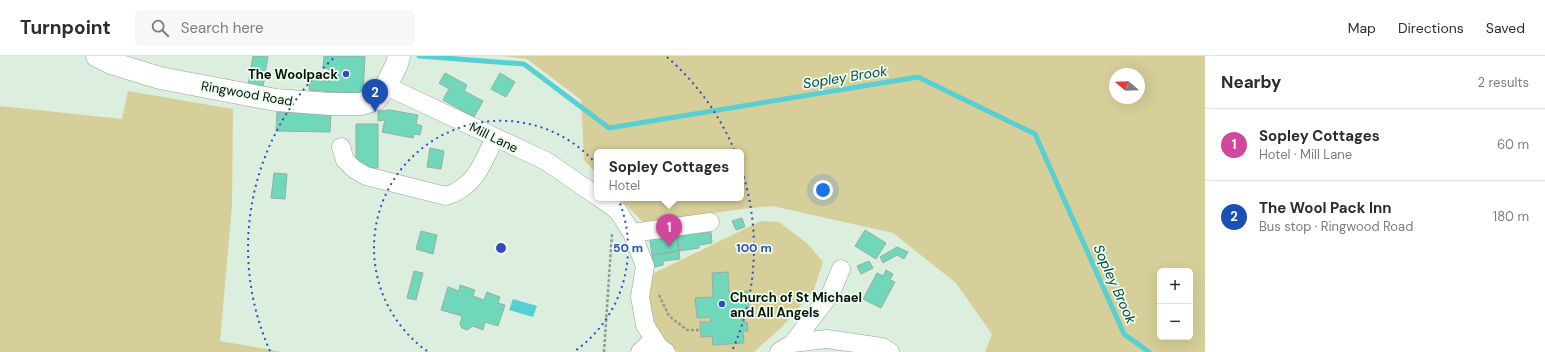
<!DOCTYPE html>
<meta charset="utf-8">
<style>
:root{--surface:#fff;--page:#f7f7f7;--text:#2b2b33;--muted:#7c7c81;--line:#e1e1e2;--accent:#d93025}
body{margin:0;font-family:"DM Sans",sans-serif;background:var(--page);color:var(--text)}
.controls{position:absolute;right:12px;bottom:12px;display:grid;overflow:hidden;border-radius:6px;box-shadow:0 4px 16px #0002}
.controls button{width:36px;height:36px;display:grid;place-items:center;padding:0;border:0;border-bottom:1px solid var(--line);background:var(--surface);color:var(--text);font:20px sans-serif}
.compass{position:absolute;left:1109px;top:12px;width:36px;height:36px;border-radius:50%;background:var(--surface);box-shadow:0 4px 16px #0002;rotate:289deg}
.you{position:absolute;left:823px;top:134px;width:14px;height:14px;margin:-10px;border:3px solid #fff;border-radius:50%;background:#1a73e8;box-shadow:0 0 0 6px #1a73e833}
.badge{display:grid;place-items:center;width:26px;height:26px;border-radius:50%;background:var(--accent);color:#fff;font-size:13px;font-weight:700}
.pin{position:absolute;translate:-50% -33px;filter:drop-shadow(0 1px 2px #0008)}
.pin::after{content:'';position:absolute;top:21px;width:14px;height:12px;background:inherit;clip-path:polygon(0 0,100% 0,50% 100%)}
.popup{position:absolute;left:594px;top:93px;width:150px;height:52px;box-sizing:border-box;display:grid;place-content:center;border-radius:6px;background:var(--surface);filter:drop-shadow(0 1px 3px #0005);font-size:13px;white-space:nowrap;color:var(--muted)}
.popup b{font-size:15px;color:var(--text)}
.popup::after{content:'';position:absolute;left:50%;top:100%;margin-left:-8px;border:8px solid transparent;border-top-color:var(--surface)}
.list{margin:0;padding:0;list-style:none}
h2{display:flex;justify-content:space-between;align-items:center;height:52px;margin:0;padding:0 16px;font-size:17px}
h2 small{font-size:13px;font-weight:400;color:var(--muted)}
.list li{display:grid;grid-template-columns:26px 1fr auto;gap:12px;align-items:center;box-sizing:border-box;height:72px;padding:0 16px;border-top:1px solid var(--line)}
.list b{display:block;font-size:15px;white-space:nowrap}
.list p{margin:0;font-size:13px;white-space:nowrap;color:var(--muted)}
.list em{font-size:13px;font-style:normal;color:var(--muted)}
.icon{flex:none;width:22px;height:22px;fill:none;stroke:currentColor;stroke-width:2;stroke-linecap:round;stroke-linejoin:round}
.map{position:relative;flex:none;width:1205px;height:296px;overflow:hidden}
header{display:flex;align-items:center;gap:24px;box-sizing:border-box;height:56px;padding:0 20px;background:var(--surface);border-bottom:1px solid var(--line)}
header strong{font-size:19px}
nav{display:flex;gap:22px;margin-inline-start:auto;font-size:14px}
.search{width:280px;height:36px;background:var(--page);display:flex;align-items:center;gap:10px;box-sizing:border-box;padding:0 14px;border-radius:6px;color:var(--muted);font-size:15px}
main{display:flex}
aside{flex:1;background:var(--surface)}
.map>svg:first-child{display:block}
.green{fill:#d7cf99;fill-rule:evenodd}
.water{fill:#58cfd2}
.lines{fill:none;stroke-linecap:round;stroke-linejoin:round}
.stream{stroke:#58cfd2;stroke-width:5}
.building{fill:#70d7ba;stroke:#96aea6}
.minor-casing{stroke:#92a394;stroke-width:19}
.major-casing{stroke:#92a394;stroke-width:23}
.path{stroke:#8f9d91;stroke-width:2.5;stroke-dasharray:3 2;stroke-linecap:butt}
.minor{stroke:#fff;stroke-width:18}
.major{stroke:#fff;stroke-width:22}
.ring{fill:none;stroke:#364abd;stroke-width:2;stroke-dasharray:2 4}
.poi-dot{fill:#364abd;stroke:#eafcec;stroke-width:1.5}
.labels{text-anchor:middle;stroke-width:3.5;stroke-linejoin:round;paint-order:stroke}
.poi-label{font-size:13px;font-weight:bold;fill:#0a100b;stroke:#eafcec;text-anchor:end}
.street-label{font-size:13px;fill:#0a100b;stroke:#eafcec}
.water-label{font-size:14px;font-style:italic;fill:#0e4546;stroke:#eafcec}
.centre{fill:#364abd;stroke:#eafcec;stroke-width:2}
.ring-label{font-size:12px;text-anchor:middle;font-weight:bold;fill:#364abd;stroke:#eafcec;stroke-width:3.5;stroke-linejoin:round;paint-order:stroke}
</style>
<header>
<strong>Turnpoint</strong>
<div class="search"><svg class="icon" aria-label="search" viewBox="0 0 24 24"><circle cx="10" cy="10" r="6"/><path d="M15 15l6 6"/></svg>Search here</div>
<nav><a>Map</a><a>Directions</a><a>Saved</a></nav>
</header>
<main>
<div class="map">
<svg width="1205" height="296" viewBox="0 0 1205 296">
<rect width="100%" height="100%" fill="#dcefdf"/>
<path class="green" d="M502,0H1205V296H985L992,278L956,227L893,177L772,150L742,153L644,167L619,142H741V96H597V118L584,104L581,44L527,3ZM1115,18H1139V42H1115ZM1160,215H1190V281H1160Z
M128,35L233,53L232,150L220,285L283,296H0V50L122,63Z
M761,165L779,166L808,188L823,206L813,236L782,271L754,296H678C650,275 651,252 648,220Z"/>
<path class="water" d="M513,243L537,250L533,261L509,254Z"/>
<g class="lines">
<path class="stream" d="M419,0L524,8L609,72L918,21L1035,78L1124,278L1149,296"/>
</g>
<path class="building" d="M253,0H268L263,31L248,29Z
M324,0H365L363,38L309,34L310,23L328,24L329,13L323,12Z
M445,17L467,29L464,35L483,45L474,61L443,44L449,33L439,27Z
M500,17L515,26L506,41L491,33Z
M390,54L418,59L416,68L422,70L420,79L414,78L413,82L382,76L385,64L378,65V55Z
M277,56L331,58L330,76L276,75Z
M356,68H378V112H356Z
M430,92L444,95L441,113L427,111Z
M274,117L287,118L285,143L271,142Z
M742,162L745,171L736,174L732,165Z
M697,170L698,178L711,176L712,187L699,189V192L679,195L676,174Z
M676,174L679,195L652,199L649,178Z
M865,174L886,187L876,203L855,190Z
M421,175L437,179L433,198L416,193Z
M897,191L908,196L904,203L897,199L883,207L880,201Z
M679,195L680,203L663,205V209L654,211L652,199Z
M869,205L873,212L861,218L857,210Z
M886,214L893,218L890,224L895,226L881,252L863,243L877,217L883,220Z
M414,215L423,217L416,244L407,242Z
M728,216L729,236L748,235L749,253L741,254L742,266H747L748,275H743L744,287L713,289L712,280L701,281L700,266H711L710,261L697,262L695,242L713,241L712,217Z
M460,229L475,234L473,240L484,244L487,236L500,241L498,247L505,249L498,270L485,266L483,274L473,270L467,274L462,272L460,268L462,260L441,254L448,231L459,235Z"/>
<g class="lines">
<g class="minor-casing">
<path id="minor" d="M386,30L546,105L597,140
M341,91L345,104L354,113L366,120L446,140C475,131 483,107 495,81
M600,142L618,155L632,177L645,210L640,241L645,269L659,291L666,296
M632,177L710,166
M793,287L831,237L841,213
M640,296L654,283
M779,296L793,287L827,283L882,291L890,296"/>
</g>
<g class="major-casing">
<path id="major" d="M97,0L111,7L160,22L276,44L330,48H361L376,43L386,30L397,8L399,0"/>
</g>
<path class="path" d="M659,239L669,260L687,274H700
M604,296L612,177"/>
<use href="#minor" class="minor"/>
<use href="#major" class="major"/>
</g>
<g class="ring">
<path d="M427 295A127 127 0 1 1 575 295"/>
<path d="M270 295A253 253 0 0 1 335 1M667 1A253 253 0 0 1 732 295"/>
</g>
<g class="poi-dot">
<circle cx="346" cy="18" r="4"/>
<circle cx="722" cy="248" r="4"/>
</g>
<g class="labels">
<g class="poi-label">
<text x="338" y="23">The Woolpack</text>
<text x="730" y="246" text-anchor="start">Church of St Michael<tspan x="730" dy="15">and All Angels</tspan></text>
</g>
<g class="street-label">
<text transform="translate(247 37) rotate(10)" y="5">Ringwood Road</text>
<text transform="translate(494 81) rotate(26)" y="5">Mill Lane</text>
</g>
<g class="water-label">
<text transform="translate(845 21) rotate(-9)" y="5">Sopley Brook</text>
<text transform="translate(1115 228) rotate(66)" y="5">Sopley Brook</text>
</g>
</g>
<circle cx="501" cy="192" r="6" class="centre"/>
<g class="ring-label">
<text x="628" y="196">50 m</text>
<text x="754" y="196">100 m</text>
</g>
</svg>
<div class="controls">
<button>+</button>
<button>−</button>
</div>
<svg class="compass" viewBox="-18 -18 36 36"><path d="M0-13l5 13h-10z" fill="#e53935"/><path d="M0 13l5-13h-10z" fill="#7c7c81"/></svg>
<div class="you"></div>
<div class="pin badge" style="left:669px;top:191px;background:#d1479c">1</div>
<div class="popup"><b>Sopley Cottages</b>Hotel</div>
<div class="pin badge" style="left:375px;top:56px;background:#1a4fb4">2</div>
</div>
<aside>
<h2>Nearby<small>2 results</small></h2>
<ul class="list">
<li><span class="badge" style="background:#d1479c">1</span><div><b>Sopley Cottages</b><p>Hotel · Mill Lane</p></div><em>60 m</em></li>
<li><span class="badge" style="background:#1a4fb4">2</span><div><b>The Wool Pack Inn</b><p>Bus stop · Ringwood Road</p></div><em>180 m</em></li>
</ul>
</aside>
</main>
